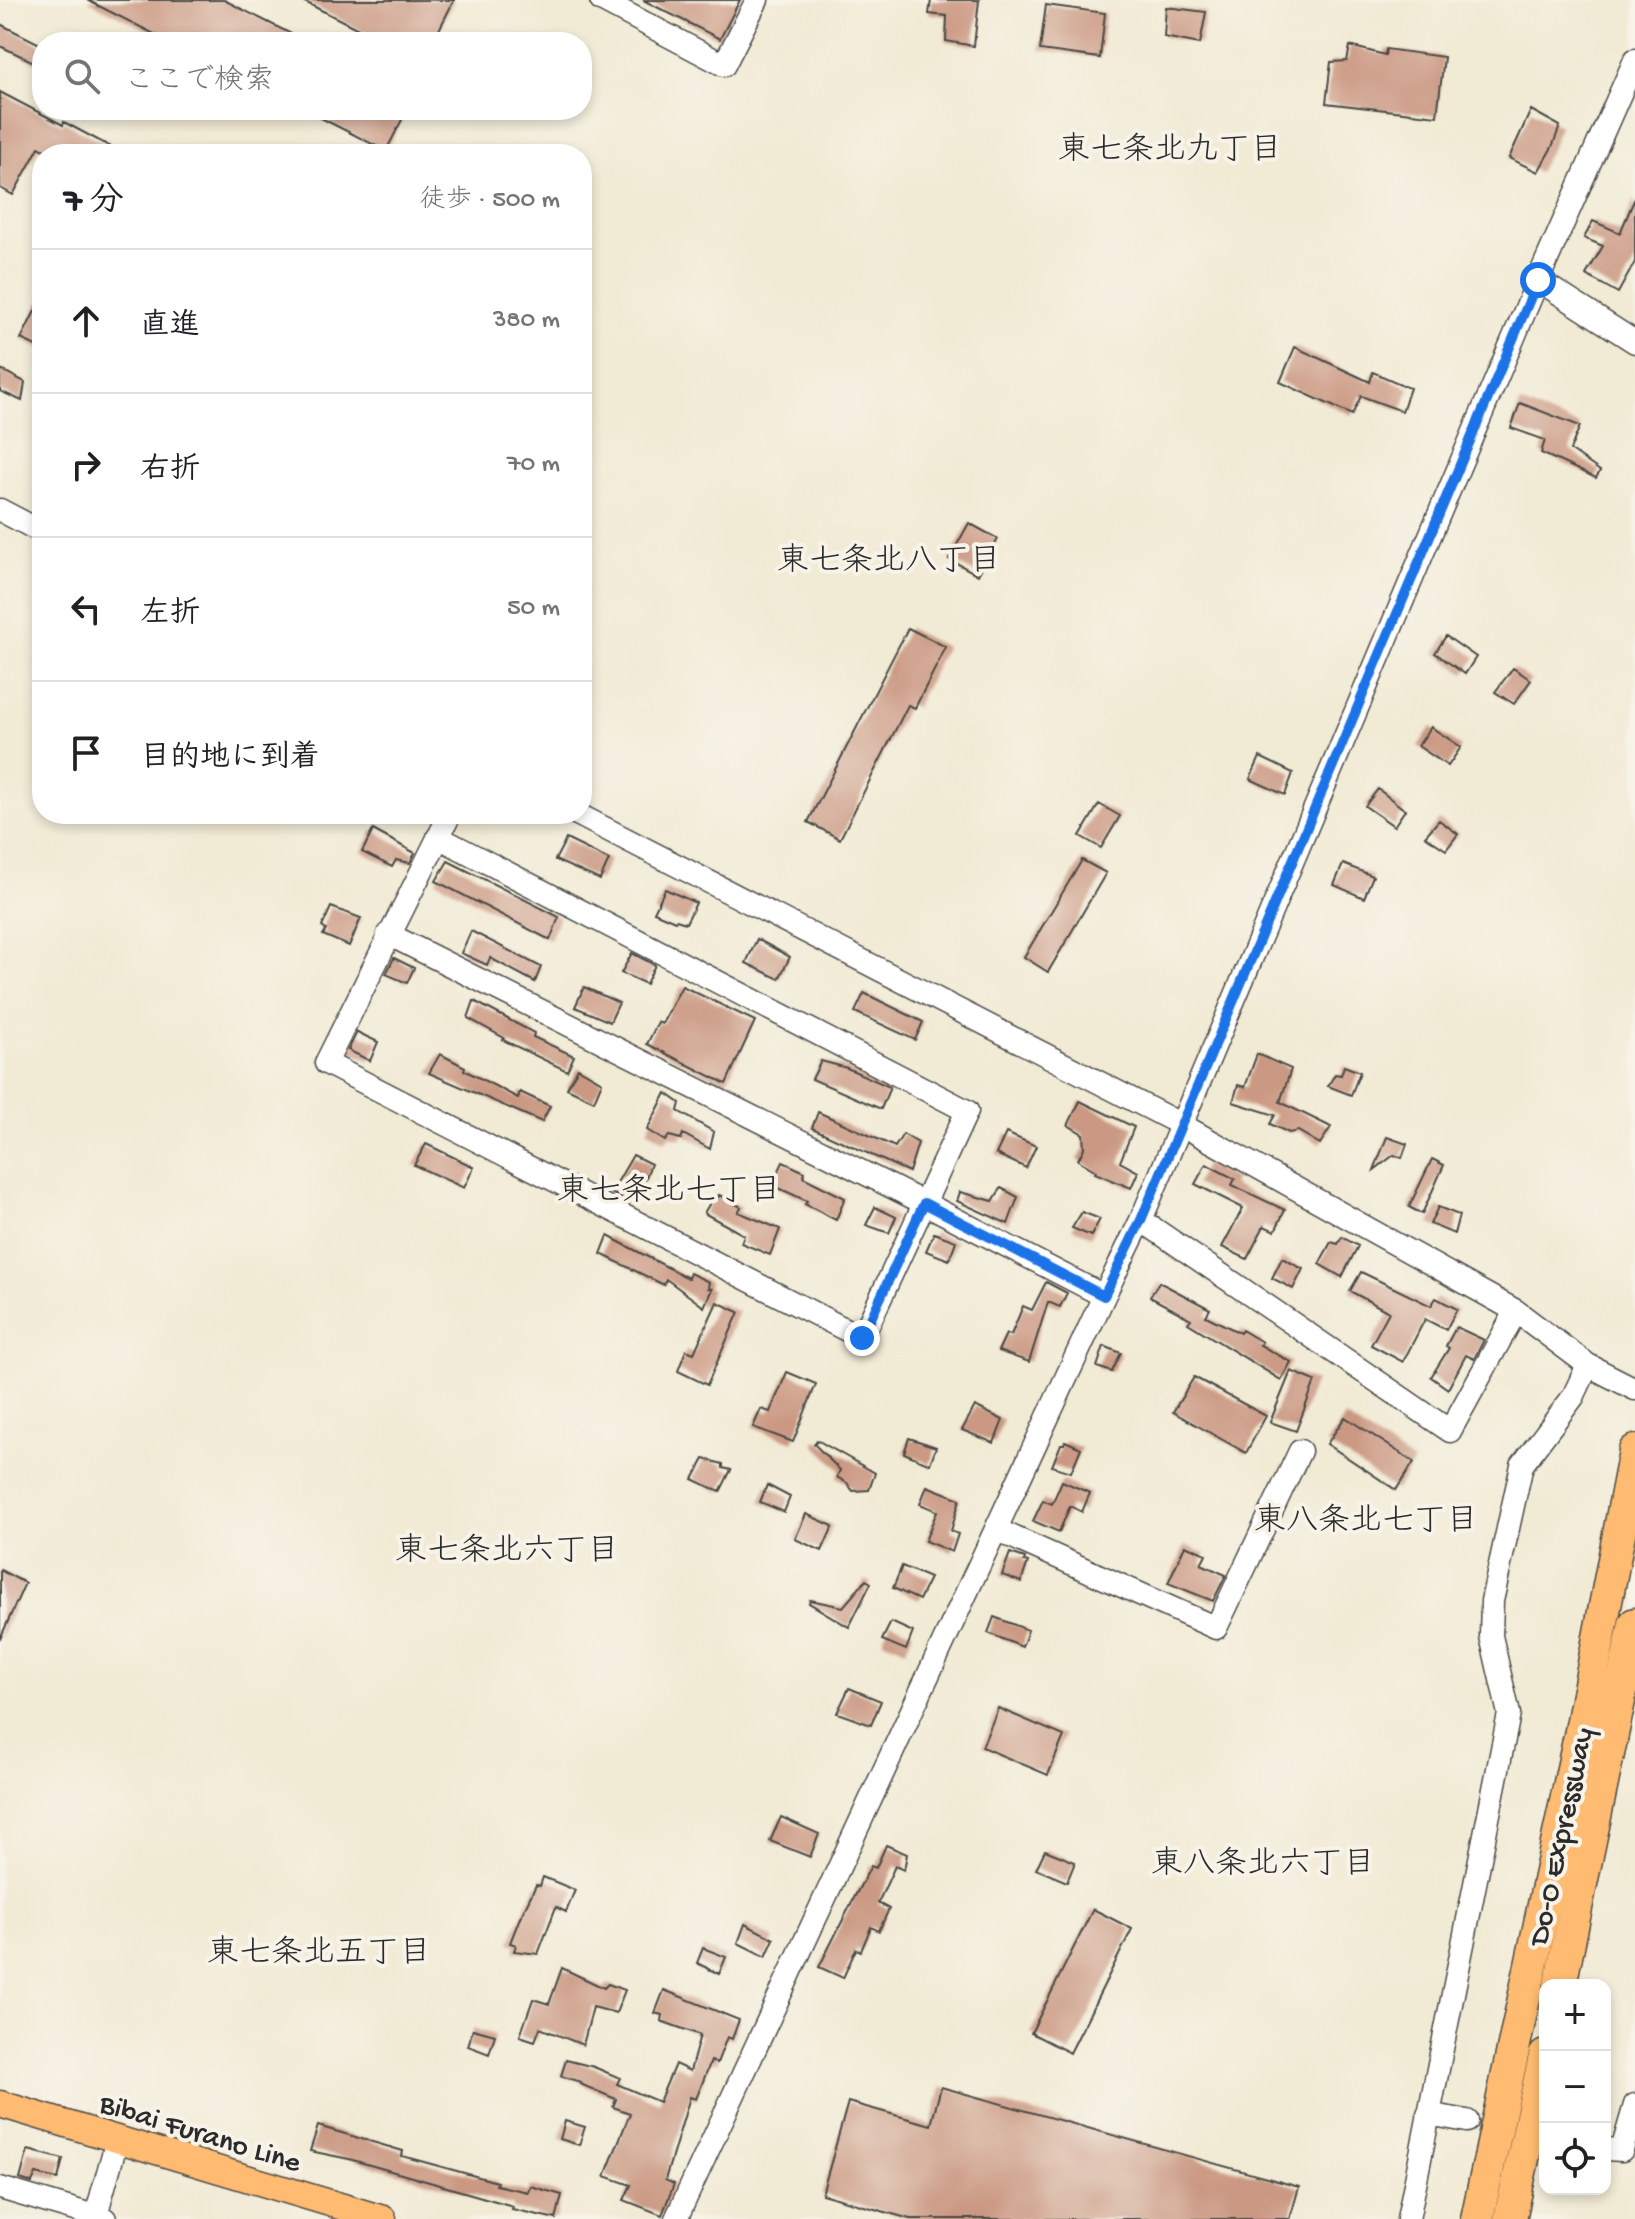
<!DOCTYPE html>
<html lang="ja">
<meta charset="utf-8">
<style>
:root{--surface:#fff;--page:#f2f2f2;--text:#202124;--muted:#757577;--line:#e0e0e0}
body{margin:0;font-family:"Gochi Hand","Klee One",sans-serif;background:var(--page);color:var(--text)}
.controls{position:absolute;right:24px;bottom:24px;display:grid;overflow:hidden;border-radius:16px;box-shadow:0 4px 12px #0003}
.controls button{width:72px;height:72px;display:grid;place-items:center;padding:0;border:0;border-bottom:2px solid var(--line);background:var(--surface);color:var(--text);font:40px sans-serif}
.stop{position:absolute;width:24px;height:24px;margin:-18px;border:6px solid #1a73e8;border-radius:50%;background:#fff}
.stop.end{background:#1a73e8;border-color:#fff;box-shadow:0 2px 8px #0008}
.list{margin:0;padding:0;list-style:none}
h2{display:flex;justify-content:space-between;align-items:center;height:104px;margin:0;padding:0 32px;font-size:34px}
h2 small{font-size:26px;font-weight:400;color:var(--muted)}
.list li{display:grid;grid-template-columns:52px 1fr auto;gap:24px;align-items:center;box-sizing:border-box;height:144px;padding:0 32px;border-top:2px solid var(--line)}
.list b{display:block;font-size:30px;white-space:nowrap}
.list em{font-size:26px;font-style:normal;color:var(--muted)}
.icon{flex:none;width:44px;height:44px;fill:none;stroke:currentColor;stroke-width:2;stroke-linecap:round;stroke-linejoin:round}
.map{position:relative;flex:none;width:1635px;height:2219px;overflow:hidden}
.search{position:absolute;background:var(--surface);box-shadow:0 4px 12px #0003;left:32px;top:32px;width:560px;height:88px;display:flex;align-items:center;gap:20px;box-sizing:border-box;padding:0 28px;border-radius:32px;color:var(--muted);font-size:30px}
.panel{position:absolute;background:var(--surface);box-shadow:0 4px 12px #0003;left:32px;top:144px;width:560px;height:680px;border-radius:32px}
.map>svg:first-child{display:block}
.building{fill:#cb9983}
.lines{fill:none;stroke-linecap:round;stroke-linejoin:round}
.minor-casing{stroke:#494844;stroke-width:25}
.major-casing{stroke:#494844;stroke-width:29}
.highway-casing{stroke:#494844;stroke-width:35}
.minor{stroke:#fff;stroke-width:22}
.major{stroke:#febb71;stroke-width:26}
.highway{stroke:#febb71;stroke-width:32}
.route{stroke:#1a73e8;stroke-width:10}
.labels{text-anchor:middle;stroke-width:8;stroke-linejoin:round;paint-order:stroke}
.street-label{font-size:30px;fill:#2b2b2b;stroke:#f7f3e8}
.neighbourhood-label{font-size:32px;fill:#2b2b2b;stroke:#f7f3e8}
</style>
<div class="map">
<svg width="1635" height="2219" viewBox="0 0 1635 2219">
<rect width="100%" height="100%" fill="#f7f3e8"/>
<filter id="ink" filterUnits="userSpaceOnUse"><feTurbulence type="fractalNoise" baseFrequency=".0125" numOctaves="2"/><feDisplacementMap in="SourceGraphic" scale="16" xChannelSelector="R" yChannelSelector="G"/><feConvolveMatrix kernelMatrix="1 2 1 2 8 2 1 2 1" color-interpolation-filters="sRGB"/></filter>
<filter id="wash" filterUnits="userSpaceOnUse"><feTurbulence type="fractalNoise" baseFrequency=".006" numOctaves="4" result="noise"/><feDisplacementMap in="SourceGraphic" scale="32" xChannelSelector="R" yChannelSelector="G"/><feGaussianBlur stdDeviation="1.8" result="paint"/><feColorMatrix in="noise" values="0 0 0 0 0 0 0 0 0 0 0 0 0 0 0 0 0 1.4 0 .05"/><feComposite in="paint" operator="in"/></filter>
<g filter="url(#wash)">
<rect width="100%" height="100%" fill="#f1ead4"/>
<g id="blocks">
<path class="building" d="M87,0H224L307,42H170Z
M301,0H454L433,42H384Z
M643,0H740L720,39Z
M931,0H979L974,46L946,41L947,16L929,14Z
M1046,5L1105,13L1100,58L1040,50Z
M1166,7L1206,12L1200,44L1164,37Z
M0,24L42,45V66L0,46Z
M1350,46L1385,55L1386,49L1444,57L1437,116L1326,103L1331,62L1347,61Z
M0,92L63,125L64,122L124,154H52L39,147L13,195L0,188Z
M305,110H407L386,151Z
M1531,110L1560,126L1552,147L1538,172L1509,158Z
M1635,198V262L1618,293L1586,275L1603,246L1584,238L1593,221L1620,233Z
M42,297V349L21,339Z
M1295,347L1370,382L1373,372L1410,388L1402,411L1361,396L1352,415L1280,382Z
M0,369L25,382L22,401L0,391Z
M1520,403L1580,426L1570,450L1600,471L1596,478L1541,453L1545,440L1511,428Z
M969,523L998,539L978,575L949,559Z
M908,628L946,647L915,708L908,705L840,839L808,822Z
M1446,636L1476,657L1465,674L1435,653Z
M1513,668L1531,680L1514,704L1495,692Z
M1431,727L1461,747L1448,766L1418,746Z
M1260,757L1293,773L1285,795L1250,779Z
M1378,789L1405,810L1394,826L1365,806Z
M1099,804L1120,816L1101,848L1080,836Z
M1439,820L1458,834L1446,850L1425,836Z
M373,830L415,853L410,863L396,860L392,867L362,852Z
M566,839L609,860L600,880L555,860Z
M1082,860L1106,873L1048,972L1024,957Z
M448,861L559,917L550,940L436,881Z
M1343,864L1373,876L1364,898L1334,885Z
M665,889L696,903L686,923L676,920L675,921L654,912Z
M331,907L361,918L349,946L323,935L326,930L322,927Z
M471,931L541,967L535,982L490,958L487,965L461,953Z
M757,939L790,957L779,979L746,963Z
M632,953L655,965L646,984L621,973Z
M394,958L414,968L407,983L386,974Z
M682,986L755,1021L726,1084L647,1044L658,1022L662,1024Z
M584,987L619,1003L610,1022L575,1007Z
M864,993L923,1022L915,1040L855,1012Z
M474,1001L534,1033L533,1037L574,1056L567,1071L503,1040L504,1038L468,1018Z
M357,1032L378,1042L370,1061L348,1050Z
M440,1054L465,1067L464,1070L518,1098L520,1092L550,1106L542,1122L429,1073Z
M1257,1054L1291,1069L1280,1102L1331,1127L1320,1144L1298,1131L1289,1133L1270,1124L1275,1115L1233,1102L1238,1085L1245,1087Z
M821,1061L847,1068L890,1087L881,1109L812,1079Z
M1344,1066L1360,1072L1351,1095L1328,1086L1335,1074L1341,1075Z
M578,1068L602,1082L594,1101L567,1088Z
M666,1093L680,1103L678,1111L714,1132L710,1149L683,1134L681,1139L669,1136L665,1141L647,1130Z
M1080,1101L1134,1127L1120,1162L1138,1172L1131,1188L1095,1173L1096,1171L1078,1160L1084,1148L1083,1134L1068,1125Z
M818,1112L895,1147L903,1134L918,1143L909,1172L812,1128Z
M1006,1133L1036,1146L1026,1168L996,1154Z
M1387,1137L1407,1144L1402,1158L1394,1155L1374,1170Z
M426,1144L474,1167L464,1188L414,1165Z
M633,1155L651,1164L644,1182L640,1181L630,1202L611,1193Z
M1432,1159L1444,1165L1422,1214L1409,1207Z
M783,1162L805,1172L803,1177L845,1198L836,1220L805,1204L807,1201L772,1185Z
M1206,1164L1235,1179L1232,1185L1285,1210L1275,1231L1264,1226L1247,1259L1222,1247L1243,1208L1195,1184Z
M1001,1188L1018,1197L1008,1224L957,1201L960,1192L993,1201Z
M719,1195L741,1207L738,1212L780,1229L770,1255L741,1243L744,1235L704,1213L714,1196L718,1198Z
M875,1207L896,1217L889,1233L866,1225Z
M1438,1207L1459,1215L1454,1234L1430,1224Z
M1082,1212L1100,1219L1091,1236L1072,1228Z
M934,1233L956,1241L949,1260L926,1251Z
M608,1236L688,1278L690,1273L709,1282L708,1288L712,1289L704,1307L666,1279L664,1285L601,1254Z
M1342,1237L1358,1246L1342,1277L1319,1264L1331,1242L1338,1244Z
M1282,1258L1303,1269L1293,1289L1272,1278Z
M1361,1272L1431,1306L1436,1298L1457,1309L1446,1330L1425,1319L1403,1362L1371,1345L1389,1312L1350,1291Z
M1046,1282L1067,1293L1060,1307L1048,1302L1029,1362L998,1351L1006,1334L1011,1335L1023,1306L1032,1310Z
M1159,1282L1210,1309L1206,1316L1240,1333L1242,1330L1262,1342L1260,1345L1291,1362L1281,1380L1188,1323L1191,1319L1150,1297Z
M717,1302L739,1312L707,1385L678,1371L686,1350L694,1353Z
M1456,1327L1484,1340L1474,1359L1466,1355L1448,1389L1431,1377L1449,1348L1446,1346Z
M1104,1346L1121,1353L1112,1372L1097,1367Z
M1291,1371L1315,1381L1296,1431L1270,1422Z
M787,1372L816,1384L793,1442L753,1427L761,1409L770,1412Z
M1194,1377L1266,1416L1246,1453L1173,1412Z
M975,1406L1003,1420L994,1443L962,1430Z
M1345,1417L1414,1462L1396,1490L1327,1444Z
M909,1438L936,1447L930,1464L904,1453Z
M817,1440L875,1473L869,1490L853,1491L847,1483L837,1477L840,1470L814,1444Z
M1065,1441L1081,1448L1071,1472L1052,1466L1061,1444H1064Z
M704,1459L723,1464V1468L731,1470L720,1492L693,1479Z
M1062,1481L1090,1493L1082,1512L1070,1506L1059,1532L1033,1521L1043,1500L1052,1504Z
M767,1485L790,1497L784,1512L760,1502Z
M927,1486L960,1499L951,1531L958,1534L952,1552L925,1541L937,1511L920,1504Z
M806,1514L833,1526L822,1551L795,1539Z
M1185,1545L1206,1554L1201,1564L1226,1575L1213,1601L1168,1583Z
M1010,1553L1025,1558L1024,1561L1028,1562L1021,1582L1002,1575Z
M902,1566L930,1578L919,1600L893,1588Z
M0,1570L25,1583L0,1639Z
M866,1580L871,1583L849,1627L809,1603L810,1600L843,1607Z
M994,1617L1028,1630L1022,1647L988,1633Z
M891,1622L913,1632L906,1650L882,1640Z
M849,1688L881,1701L871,1725L837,1713Z
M998,1708L1064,1736L1048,1775L982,1747Z
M781,1817L819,1834L810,1857L770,1841Z
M886,1845L907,1854L904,1870L895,1866L878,1903L889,1909L879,1931L871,1927L861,1951L856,1949L843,1978L819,1967L857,1892L871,1866L876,1868Z
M1045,1850L1075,1862L1067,1882L1036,1869Z
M543,1877L575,1890L566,1912L556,1907L538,1954L514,1951L516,1945L510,1943L519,1920L536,1885L540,1886Z
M1093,1909L1132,1929L1070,2053L1031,2033Z
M745,1924L774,1939L766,1957L738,1943Z
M703,1948L726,1957L719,1974L697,1963Z
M562,1968L604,1988L608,1984L625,1990L616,2013L593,2007L583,2045L540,2028L535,2041L520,2036L533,1999L549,2004Z
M664,1990L739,2020L732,2039L727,2037L717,2063L711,2061L696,2099L690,2097L665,2180L674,2184L662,2215L624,2200L631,2185L605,2176L630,2113L613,2107L616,2099L580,2084L581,2082L561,2076L566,2060L594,2067L620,2078L617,2084L659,2102L675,2064L690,2071L700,2035L661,2021L662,2015L655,2013Z
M473,2029L495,2035L489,2054L468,2046Z
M941,2087L1299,2187L1290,2219H910L822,2194L848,2102L931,2125Z
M565,2121L585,2127L579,2145L560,2139Z
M318,2126L403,2151L402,2156L497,2182L496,2185L528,2192L530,2186L562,2195L556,2219L512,2209L513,2206L349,2159L310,2151Z
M28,2150L63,2159L58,2179L36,2174L32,2183L20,2179Z"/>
</g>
</g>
<g filter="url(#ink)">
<use href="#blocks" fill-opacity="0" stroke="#494844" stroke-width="2"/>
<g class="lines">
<g class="minor-casing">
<path id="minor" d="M601,0L724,65L757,0
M1538,280L1635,342
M0,510L42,532
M577,814L1180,1124L1516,1311L1588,1365L1635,1389
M438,837L967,1111L862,1338L326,1063L450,814
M388,934L924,1203L1104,1296
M1141,1220L1450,1431L1516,1311
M997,1530L1216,1628L1300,1451
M1428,2114L1467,2121
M1605,2149L1622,2150L1635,2105
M0,2188L105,2219
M95,2219L117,2140
M676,2219L1104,1296L1141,1220L1538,280L1635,60
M1408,2219L1509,1714L1491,1636L1492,1601L1522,1465L1573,1397L1588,1365"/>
</g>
<g class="major-casing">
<path id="major" d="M0,2104L383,2219"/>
</g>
<g class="highway-casing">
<path id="highway" d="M1560,1985L1635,1624
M1477,2219L1581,1731L1635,1451
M1510,2219L1545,2056"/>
</g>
<use href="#minor" class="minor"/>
<use href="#major" class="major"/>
<use href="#highway" class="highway"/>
</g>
</g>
<g class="lines" filter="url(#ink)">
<path class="route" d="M862,1338L924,1203L1104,1296L1141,1220L1538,280"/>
</g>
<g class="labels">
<g class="street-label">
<text transform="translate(1559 1836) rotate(-78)" y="10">Do-O Expressway</text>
<text transform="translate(201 2131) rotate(17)" y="10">Bibai Furano Line</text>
</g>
<g class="neighbourhood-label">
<text x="1170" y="158">東七条北九丁目</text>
<text x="889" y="569">東七条北八丁目</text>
<text x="669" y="1199">東七条北七丁目</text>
<text x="1366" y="1529">東八条北七丁目</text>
<text x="507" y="1559">東七条北六丁目</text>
<text x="1263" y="1872">東八条北六丁目</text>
<text x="319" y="1961">東七条北五丁目</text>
</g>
</g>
</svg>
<div class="controls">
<button>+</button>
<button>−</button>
<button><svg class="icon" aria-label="locate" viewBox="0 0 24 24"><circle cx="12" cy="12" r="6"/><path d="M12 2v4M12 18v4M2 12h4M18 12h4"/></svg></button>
</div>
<div class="stop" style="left:1538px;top:280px"></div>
<div class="stop end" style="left:862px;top:1338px"></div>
<div class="search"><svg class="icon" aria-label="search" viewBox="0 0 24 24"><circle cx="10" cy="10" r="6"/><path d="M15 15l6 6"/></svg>ここで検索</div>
<section class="panel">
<h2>7 分<small>徒歩 · 500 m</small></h2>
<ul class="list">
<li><svg class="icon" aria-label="ahead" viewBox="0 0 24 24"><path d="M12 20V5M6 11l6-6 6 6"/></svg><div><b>直進</b></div><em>380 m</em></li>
<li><svg class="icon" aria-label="right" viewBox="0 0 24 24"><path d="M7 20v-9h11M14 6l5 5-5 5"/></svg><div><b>右折</b></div><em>70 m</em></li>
<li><svg class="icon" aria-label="left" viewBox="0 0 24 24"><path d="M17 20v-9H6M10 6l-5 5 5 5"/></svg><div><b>左折</b></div><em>50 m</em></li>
<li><svg class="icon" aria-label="arrive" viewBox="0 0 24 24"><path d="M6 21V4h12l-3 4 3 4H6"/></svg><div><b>目的地に到着</b></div></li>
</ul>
</section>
</div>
